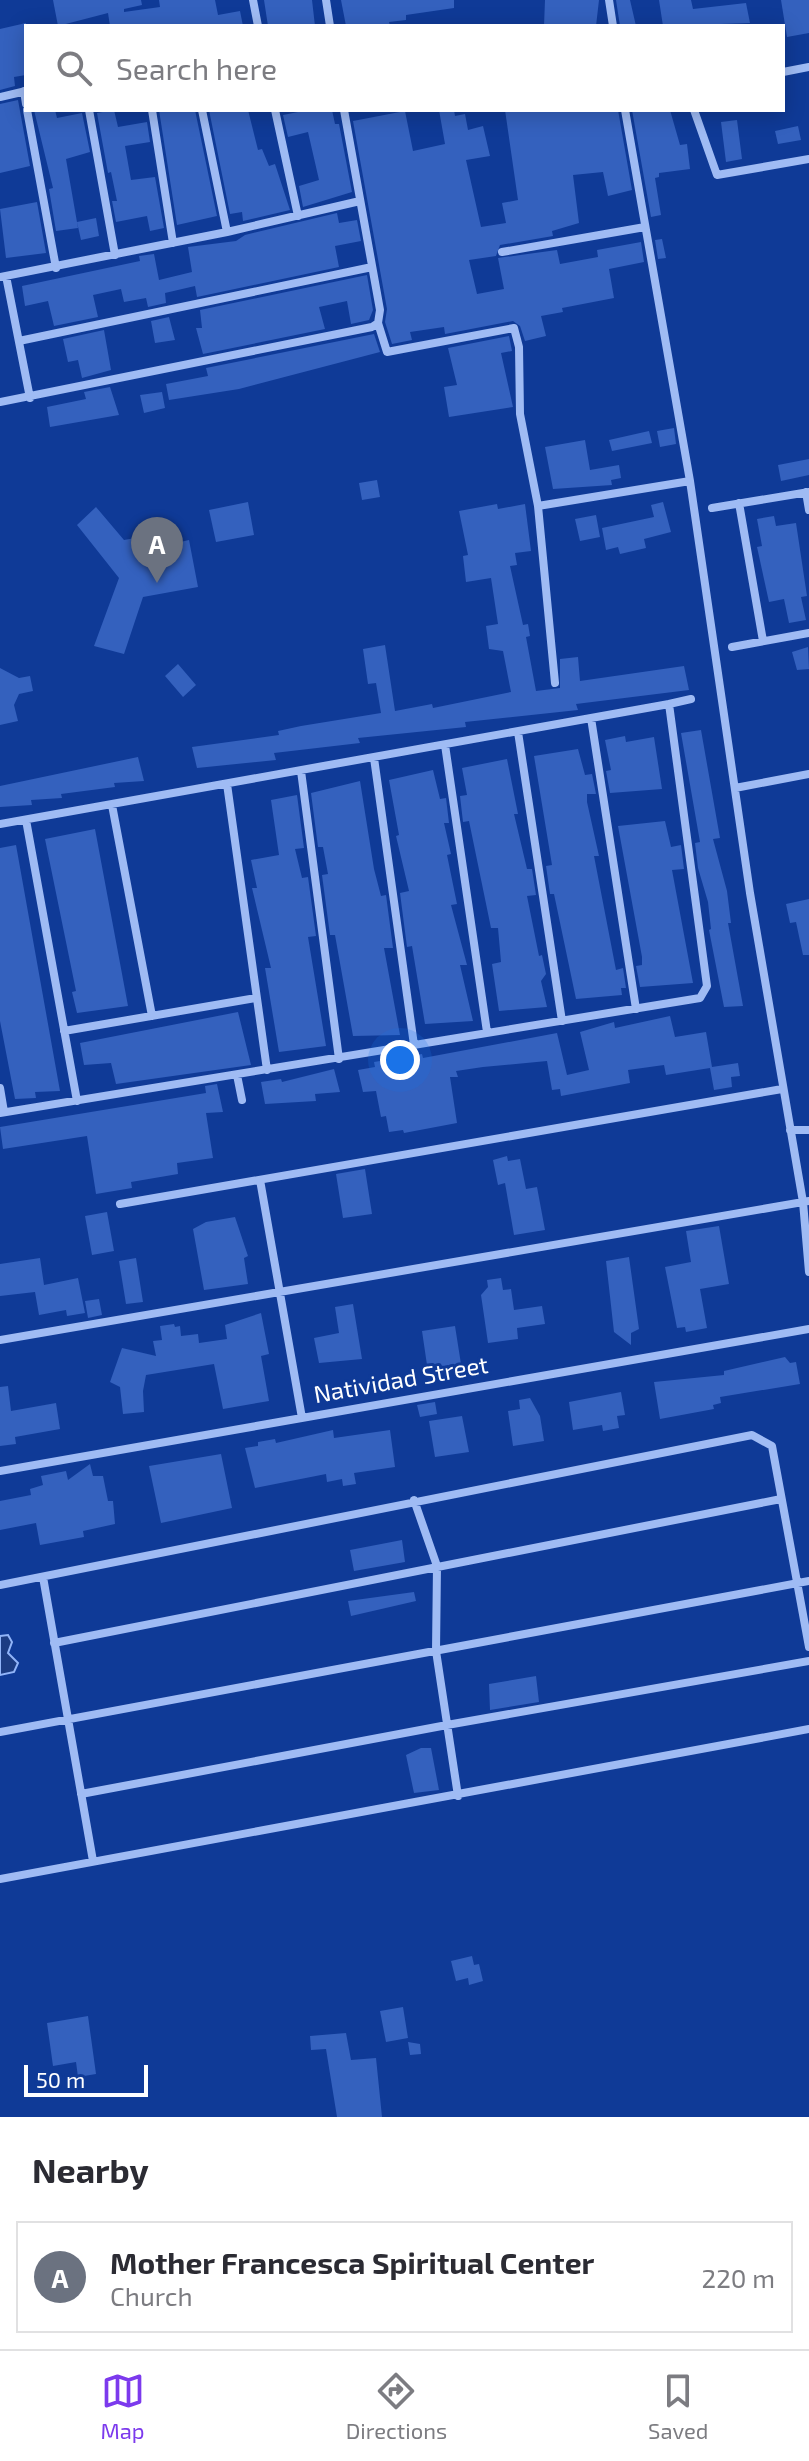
<!DOCTYPE html>
<style>
:root{--surface:#fff;--page:#f2f2f3;--text:#2b2b33;--muted:#7c7c81;--line:#e1e1e2;--accent:#7c3aed}
body{margin:0;font-family:"Exo 2",sans-serif;background:var(--page);color:var(--text)}
.scale{position:absolute;left:24px;bottom:20px;width:124px;box-sizing:border-box;padding-left:8px;border:4px solid #fff;border-top:0;font-size:22px;line-height:28px;white-space:nowrap;color:#fff;-webkit-text-stroke:6px #0f3a97;paint-order:stroke}
.you{position:absolute;left:400px;top:1060px;width:28px;height:28px;margin:-20px;border:6px solid #fff;border-radius:50%;background:#1a73e8;box-shadow:0 0 0 12px #1a73e833}
.badge{display:grid;place-items:center;width:52px;height:52px;border-radius:50%;background:var(--accent);color:#fff;font-size:26px;font-weight:700}
.pin{position:absolute;translate:-50% -66px;filter:drop-shadow(0 2px 4px #0008)}
.pin::after{content:'';position:absolute;top:42px;width:28px;height:24px;background:inherit;clip-path:polygon(0 0,100% 0,50% 100%)}
.list{margin:0;padding:0;list-style:none}
h2{display:flex;justify-content:space-between;align-items:center;height:104px;margin:0;padding:0 32px;font-size:34px}
h2 small{font-size:26px;font-weight:400;color:var(--muted)}
.list li{display:grid;grid-template-columns:52px 1fr auto;gap:24px;align-items:center;box-sizing:border-box;height:112px;margin:0 16px 16px;padding:0 16px;border:2px solid var(--line);border-radius:0px}
.list b{display:block;font-size:30px;white-space:nowrap}
.list p{margin:0;font-size:26px;white-space:nowrap;color:var(--muted)}
.list em{font-size:26px;font-style:normal;color:var(--muted)}
.icon{flex:none;width:44px;height:44px;fill:none;stroke:currentColor;stroke-width:2;stroke-linecap:round;stroke-linejoin:round}
.map{position:relative;flex:none;width:809px;height:2117px;overflow:hidden}
.search{position:absolute;background:var(--surface);box-shadow:0 4px 20px #0003;left:24px;right:24px;top:24px;height:88px;display:flex;align-items:center;gap:20px;box-sizing:border-box;padding:0 28px;border-radius:0px;color:var(--muted);font-size:30px}
.sheet{height:232px;background:var(--surface)}
nav{display:flex;justify-content:space-around;align-items:center;box-sizing:border-box;height:112px;border-top:2px solid var(--line);background:var(--surface);font-size:22px;color:var(--muted)}
nav a{display:grid;justify-items:center;gap:4px}
nav .on{color:var(--accent)}
.map>svg:first-child{display:block}
.water{fill:#1c3c83;stroke:#91b4f8;stroke-width:2}
.building{fill:#3461be}
.lines{fill:none;stroke-linecap:round;stroke-linejoin:round}
.minor{stroke:#9fbbf4;stroke-width:8}
.labels{text-anchor:middle;stroke-width:6;stroke-linejoin:round;paint-order:stroke}
.street-label{font-size:24px;fill:#fff;stroke:#0f3a97}
</style>
<div class="map">
<svg width="809" height="2117" viewBox="0 0 809 2117">
<rect width="100%" height="100%" fill="#0f3a97"/>
<path class="water" d="M8,1635L12,1642L8,1653L18,1663L14,1672L0,1675V1636Z"/>
<path class="building" d="M53,0H141L142,5L124,9V12L160,7L159,0H215L218,15L240,11L243,26H110L108,13L58,26Z
M264,0H312L315,26H268Z
M341,0H454V8L406,15V20L389,22L390,26H346Z
M545,0H599L596,26H544Z
M616,0H630L636,26H620Z
M659,0H691L693,9L746,3L750,23L663,26Z
M781,0H809V33L787,37Z
M26,23V75L14,77L15,86L0,90V29Z
M18,100L30,166L0,173V104Z
M34,110H55L57,118L82,113L90,152L66,159L78,228L56,231L49,189L53,188Z
M114,110L118,127L147,122L150,142L125,146L131,180L155,177L164,228L150,231L147,216L116,222L112,201H117L111,172L108,173L97,113Z
M159,110H195L217,216L177,225Z
M209,110H248L258,150L262,149L269,166L275,164L290,210L243,221L242,212L230,214Z
M308,110H332L335,124H339L352,192L303,207L299,186L319,180L308,132L288,137L283,115Z
M439,110H454L455,116L465,114L468,130L483,126L490,156L466,160L481,227L506,223L502,203L518,200L505,110H618L632,190L608,196L603,172L573,175L579,223L552,231L553,236L500,245L496,256L469,260L477,294L504,289L498,258L557,250L560,264L598,257L597,250L641,242L644,262L609,269L614,298L562,308L563,312L541,316L546,336L525,341L520,326L513,321L445,334L444,327L410,332L412,340L392,344L385,322L387,309L353,121L405,111L413,151L445,144Z
M632,110H670L680,145L687,144L690,169L659,173V177L655,178L661,215L651,217Z
M737,120L742,159L726,162L721,122Z
M798,126L801,140L778,144L775,131Z
M37,202L46,253L6,258L0,209Z
M337,213L339,223L357,220L361,241L335,246L339,267L197,297L195,286L165,293L166,303L148,307L146,298L124,302L121,289L93,295L98,317L54,326L48,301L25,306L22,286L140,261L139,256L154,254L159,280L192,272L188,247L236,241L245,235Z
M96,218L99,236L81,240L77,222Z
M662,239L666,258L658,259L655,240Z
M367,275L373,310L369,320L351,324L347,301L319,307L325,329L203,354L196,328H202L200,310Z
M169,317L175,340L155,343L151,321Z
M104,330L111,370L82,378L78,360L68,362L63,339Z
M374,334L380,352L239,389L169,400L166,384L208,376L206,368Z
M509,336L512,351L501,353L513,407L449,417L444,387L457,385L448,348Z
M110,387L119,415L50,427L47,407L86,399L84,392Z
M162,392L165,408L144,413L140,395Z
M674,428L676,444L660,447L657,431Z
M649,431L652,443L612,451L609,440Z
M585,440L590,470L619,465L621,478L611,480L612,485L553,489L545,447Z
M809,459V475L781,481L778,465Z
M377,480L380,497L362,500L359,483Z
M248,502L254,535L216,542L209,510Z
M663,502L671,532L644,539L646,548L620,554L618,547L606,550L602,528L654,517L651,505Z
M497,504L498,509L525,504L531,551L515,553L517,565L510,566L523,625L528,624L530,636L526,637L536,691L560,688V659L578,657L580,681L684,666L689,690L576,704L578,710L465,722L466,727L358,738L360,743L274,753L276,760L197,768L192,747L279,735L278,731L301,726L381,713L376,683L368,684L363,649L385,645L395,711L432,704L433,708L511,692L503,651L489,649L486,626L498,624L491,578L466,582L463,556L468,555L459,511Z
M96,507L124,540L174,531L176,543L189,540L198,587L143,597L124,654L94,646L119,578L77,525Z
M596,515L600,537L580,541L575,519Z
M774,516L776,526L796,523L807,596L801,597L806,620L789,623L784,599L769,602L757,547L762,546L757,519Z
M808,647L809,669L797,670L792,652Z
M178,664L196,685L183,697L165,676Z
M0,668L19,678L30,676L33,691L19,694L14,705L18,721L0,725Z
M701,730L720,838L713,839L727,891L731,923H728L743,1006L724,1007L709,930L711,929L708,902L698,868L695,843L700,842L681,733Z
M625,736L626,742L654,737L662,789L610,793L606,771L611,770L605,740Z
M578,749L585,775L592,774L596,794H587V802L599,856H594L616,970L623,968L626,988H621L622,995L576,999L554,894H550L546,866L552,865L534,756Z
M138,757L144,781L114,783L115,787L61,794L62,798L31,800L32,805L0,807V786Z
M507,759L518,814H514L527,869H532L536,895L527,896L539,956L542,955L546,974L541,981L547,1007L499,1011L492,964L501,962L498,928H491L469,821L463,822L460,796L467,795L462,768Z
M433,770L440,799L446,798L449,823H444L451,854L447,855L457,904L451,905L467,965H460L473,1021L425,1024L412,946L407,947L400,893L409,891L396,836L399,835L389,780Z
M360,781L374,869L381,896L386,895L393,948H384L400,1035L353,1036L335,935H330L322,875L328,874L323,847H318L311,793Z
M297,795L304,848L295,849L302,878L308,877L316,936L308,937L326,1046L279,1052L265,968H271L252,888H257L251,860L279,855L271,800Z
M665,821L671,847L681,845L684,869L672,870L693,983L640,987L636,966L642,965V957L618,826Z
M95,829L128,1006L77,1013L72,992L76,991L45,839Z
M16,845L60,1091L35,1092L36,1098L15,1099L0,1021V848Z
M809,899V955H803L796,922L790,923L786,904Z
M238,1012L251,1065L116,1084L111,1063L84,1065L80,1043Z
M670,1016L675,1037L706,1032L712,1067L738,1063L740,1076L731,1077L732,1087L714,1090L710,1068L666,1075L664,1065L628,1070L630,1083L561,1096L560,1089L552,1090L547,1061L483,1067L456,1071L458,1077H450L457,1123L404,1133L403,1130L389,1132L386,1116L381,1117L376,1091L363,1092L358,1070L375,1067L374,1062L422,1054L423,1058L557,1033L567,1075L589,1070L580,1032L614,1022L615,1028Z
M334,1069L340,1092L315,1094L316,1101L265,1104L261,1082L281,1079L282,1082Z
M217,1084L223,1112L206,1113L213,1158L177,1163L178,1174L131,1182L132,1188L96,1194L87,1136L3,1149L0,1127L206,1093L205,1086Z
M507,1156L508,1161L520,1159L526,1189L537,1187L545,1230L514,1235L505,1183L498,1185L493,1160Z
M365,1169L372,1214L343,1218L336,1174Z
M107,1212L114,1251L92,1255L85,1216Z
M235,1217L248,1256L244,1258L248,1284L204,1290L193,1229L206,1222Z
M719,1226L729,1284L700,1289L707,1328L686,1332L685,1327L677,1328L665,1267L691,1262L686,1231Z
M629,1257L639,1329L631,1333V1345L614,1332L606,1261Z
M40,1258L44,1285L78,1278L85,1313L67,1316L66,1310L39,1315L35,1292L0,1296V1264Z
M136,1258L143,1302L126,1304L119,1261Z
M501,1278L503,1290L511,1289L514,1310L542,1306L545,1324L517,1328L518,1339L488,1343L481,1295L488,1287L487,1280Z
M99,1299L102,1315L88,1318L85,1301Z
M353,1304L362,1359L319,1363L314,1338L339,1333L335,1307Z
M261,1313L269,1354L261,1356L269,1401L223,1409L214,1364L146,1375L143,1391L144,1412L123,1414L120,1387L110,1382L122,1348L156,1356L153,1341L162,1340L160,1326L174,1324L175,1327L180,1326L181,1336L198,1334L199,1343L227,1339L225,1325Z
M455,1326L461,1364L434,1368L427,1365L422,1331Z
M785,1357L790,1363L796,1362L800,1384L720,1397L721,1403L713,1405L714,1409L660,1419L654,1382L724,1375V1371Z
M8,1386L11,1411L56,1403L60,1429L15,1437L16,1444L0,1446V1387Z
M621,1392L625,1415L617,1416L619,1428L603,1431L602,1425L573,1430L569,1402Z
M530,1398L540,1416L544,1441L513,1446L508,1411L520,1409L519,1400Z
M435,1402L437,1414L420,1417L417,1405Z
M462,1416L469,1452L435,1457L429,1421Z
M333,1430L334,1438L390,1430L395,1467L354,1473L356,1484L343,1486L342,1479L327,1482L326,1474L255,1488L245,1448L258,1446V1442L275,1439L276,1443Z
M221,1454L232,1508L161,1523L149,1466Z
M90,1464L93,1476H103L108,1501H113L115,1524L83,1531L84,1537L40,1545L36,1523L0,1530V1501L31,1495L30,1489L43,1485L41,1476L66,1471L68,1480Z
M402,1540L405,1562L354,1571L350,1550Z
M414,1592L416,1601L351,1616L348,1601Z
M536,1676L539,1702L490,1710L489,1684Z
M421,1748H431L439,1790L414,1793L406,1755Z
M472,1956L474,1965L479,1964L483,1981L469,1985L468,1978L456,1981L451,1961Z
M403,2007L408,2038L386,2042L380,2011Z
M88,2016L96,2074L78,2077L76,2062L53,2066L47,2023Z
M346,2033L351,2060L376,2058L382,2117H337L326,2049L311,2050L310,2036Z
M408,2042L420,2044L421,2054L410,2055Z"/>
<g class="lines">
<path class="minor" d="M253,0L258,26
M326,0L330,26
M609,0L613,26
M783,72L809,67
M24,91L26,104
M0,97L26,91
M27,110L56,268
M89,110L115,255
M152,110L173,243
M202,110L227,232
M275,110L298,216
M625,110L690,481L750,893L803,1202L809,1272
M694,110L717,175L809,159
M502,252L645,227
M6,276L30,398
M0,277L227,232L360,201
M378,323L387,352L514,328L519,347L520,414L538,506L555,683
M19,341L372,267
M0,402L372,327L378,323L380,310L344,110
M806,492L809,510
M739,503L763,641
M538,506L690,481
M712,508L809,492
M732,647L809,633
M669,704L691,699
M591,718L636,1009
M518,732L562,1021
M445,745L487,1032
M374,758L414,1045
M301,771L339,1059
M227,784L267,1070
M735,788L809,774
M112,805L152,1016
M26,820L77,1101
M0,824L669,704L707,986L700,998L0,1113
M64,1031L256,998
M237,1075L242,1100
M0,1088L4,1112
M790,1130H809
M260,1180L302,1418
M120,1204L782,1089
M0,1340L809,1201
M0,1471L809,1329
M414,1500L437,1566L436,1651L458,1796
M43,1577L93,1861
M0,1585L752,1435L772,1446L809,1647
M54,1643L781,1499
M0,1732L809,1581
M81,1794L447,1725L809,1661
M0,1879L809,1729"/>
</g>
<g class="labels">
<g class="street-label">
<text transform="translate(401 1380) rotate(-10)" y="8">Natividad Street</text>
</g>
</g>
</svg>
<div class="scale">50 m</div>
<div class="you"></div>
<div class="pin badge" style="left:157px;top:583px;background:#6b7280">A</div>
<div class="search"><svg class="icon" aria-label="search" viewBox="0 0 24 24"><circle cx="10" cy="10" r="6"/><path d="M15 15l6 6"/></svg>Search here</div>
</div>
<section class="sheet">
<h2>Nearby<small></small></h2>
<ul class="list">
<li><span class="badge" style="background:#6b7280">A</span><div><b>Mother Francesca Spiritual Center</b><p>Church</p></div><em>220 m</em></li>
</ul>
</section>
<nav>
<a class="on"><svg class="icon" aria-label="map" viewBox="0 0 24 24"><path d="M3 6l6-2 6 2 6-2v14l-6 2-6-2-6 2zM9 4v14M15 6v14"/></svg>Map</a>
<a><svg class="icon" aria-label="directions" viewBox="0 0 24 24"><path d="M12 3l9 9-9 9-9-9zM9 14v-3h6M13 9l2 2-2 2"/></svg>Directions</a>
<a><svg class="icon" aria-label="saved" viewBox="0 0 24 24"><path d="M7 4h10v16l-5-4-5 4z"/></svg>Saved</a>
</nav>
